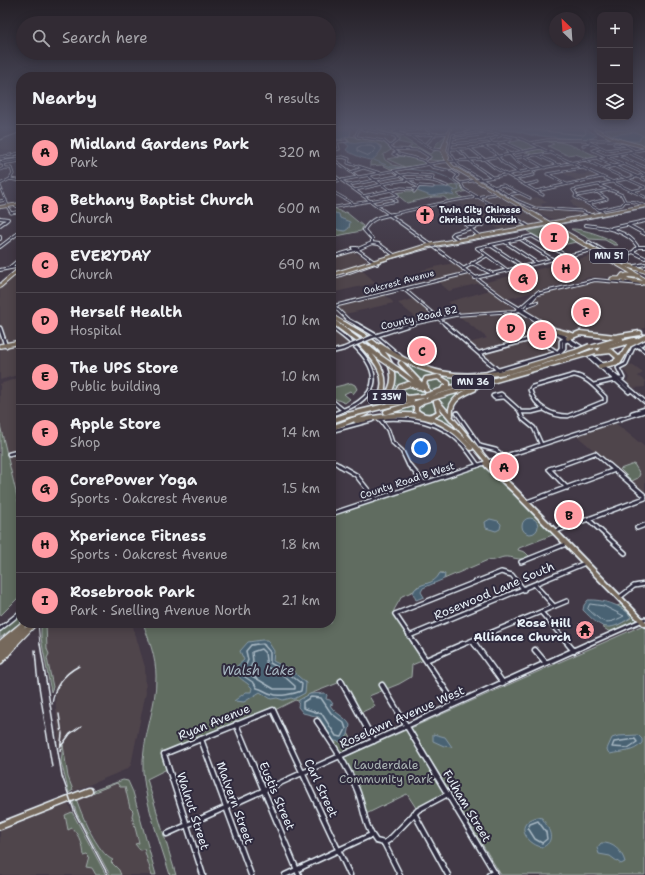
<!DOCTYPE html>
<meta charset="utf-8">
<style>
:root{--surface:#322b34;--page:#3d3740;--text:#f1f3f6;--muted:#a8a7ac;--line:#4d474f;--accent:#ff9aa2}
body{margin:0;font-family:"Shantell Sans",sans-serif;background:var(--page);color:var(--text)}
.controls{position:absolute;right:12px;top:12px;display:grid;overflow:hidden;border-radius:8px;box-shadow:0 2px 10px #0003}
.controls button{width:36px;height:36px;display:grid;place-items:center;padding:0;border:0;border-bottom:1px solid var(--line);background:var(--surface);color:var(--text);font:20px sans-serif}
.compass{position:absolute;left:549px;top:12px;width:36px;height:36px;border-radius:50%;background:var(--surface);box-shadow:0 2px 10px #0003;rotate:335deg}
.you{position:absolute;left:421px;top:448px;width:14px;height:14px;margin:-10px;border:3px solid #fff;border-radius:50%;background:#1a73e8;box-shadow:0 0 0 6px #1a73e833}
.badge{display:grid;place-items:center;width:26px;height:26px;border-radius:50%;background:var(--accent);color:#111;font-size:13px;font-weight:700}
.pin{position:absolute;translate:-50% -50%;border:2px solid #fff;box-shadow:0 1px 4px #0006}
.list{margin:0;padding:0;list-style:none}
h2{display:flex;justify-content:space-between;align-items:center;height:52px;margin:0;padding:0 16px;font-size:17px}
h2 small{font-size:13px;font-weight:400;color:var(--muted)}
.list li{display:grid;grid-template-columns:26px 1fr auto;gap:12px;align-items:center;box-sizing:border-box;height:56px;padding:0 16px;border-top:1px solid var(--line)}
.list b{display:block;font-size:15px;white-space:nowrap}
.list p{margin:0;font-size:13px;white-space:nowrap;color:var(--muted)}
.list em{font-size:13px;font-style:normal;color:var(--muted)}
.icon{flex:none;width:22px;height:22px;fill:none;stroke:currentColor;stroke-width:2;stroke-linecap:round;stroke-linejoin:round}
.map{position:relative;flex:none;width:645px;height:875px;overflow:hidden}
.search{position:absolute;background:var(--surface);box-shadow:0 2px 10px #0003;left:16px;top:16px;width:320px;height:44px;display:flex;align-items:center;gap:10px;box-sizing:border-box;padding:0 14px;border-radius:22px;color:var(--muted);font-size:15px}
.panel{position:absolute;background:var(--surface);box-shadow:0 2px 10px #0003;left:16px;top:72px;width:320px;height:556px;border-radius:16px}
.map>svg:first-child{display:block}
.built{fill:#4f444c}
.green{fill:#606c61;stroke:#a4aeac}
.water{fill:#496273;stroke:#899ba8}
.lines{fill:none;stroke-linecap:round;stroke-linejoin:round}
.shore-far1{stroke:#a8b8c3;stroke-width:1}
.shore{stroke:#a8b8c3;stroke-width:1.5}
.stream{stroke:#899ba8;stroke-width:1}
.minor-far4-casing{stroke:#e8f1f8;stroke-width:3}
.minor-far3-casing{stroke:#e8f1f8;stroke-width:4}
.minor-far2-casing{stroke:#e8f1f8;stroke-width:5.5}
.minor-far1-casing{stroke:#e8f1f8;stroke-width:6}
.minor-casing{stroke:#e8f1f8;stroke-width:7}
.major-far4-casing{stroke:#e8f1f8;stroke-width:4}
.major-far3-casing{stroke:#e8f1f8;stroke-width:5}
.major-far2-casing{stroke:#e8f1f8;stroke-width:6}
.major-far1-casing{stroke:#e8f1f8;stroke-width:8}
.major-casing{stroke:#e8f1f8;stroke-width:9}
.highway-far4-casing{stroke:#e8f1f8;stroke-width:4}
.highway-far3-casing{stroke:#e8f1f8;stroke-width:5.5}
.highway-far2-casing{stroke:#e8f1f8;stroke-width:7}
.highway-far1-casing{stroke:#e8f1f8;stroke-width:8}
.highway-casing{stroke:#e8f1f8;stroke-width:10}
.minor-far4{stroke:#2f2a3d;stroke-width:1.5}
.minor-far3{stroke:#2f2a3d;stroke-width:2}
.minor-far2{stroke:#2f2a3d;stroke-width:2.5}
.minor-far1{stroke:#2f2a3d;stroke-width:3}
.minor{stroke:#2f2a3d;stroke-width:4}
.major-far4{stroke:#76695c;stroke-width:2.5}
.major-far3{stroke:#76695c;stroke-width:3}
.major-far2{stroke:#76695c;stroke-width:3.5}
.major-far1{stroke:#76695c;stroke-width:4.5}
.major{stroke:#76695c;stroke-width:6}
.highway-far4{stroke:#76695c;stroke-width:2.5}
.highway-far3{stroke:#76695c;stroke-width:3.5}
.highway-far2{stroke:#76695c;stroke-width:4}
.highway-far1{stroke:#76695c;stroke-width:5.5}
.highway{stroke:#76695c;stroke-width:7}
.rail-far1{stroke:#e8f1f8;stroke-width:1}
.rail{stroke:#e8f1f8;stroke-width:1.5}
.minor-bridge-casing{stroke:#e8f1f8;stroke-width:5.5;stroke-linecap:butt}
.highway-bridge-casing{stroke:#e8f1f8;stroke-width:7;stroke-linecap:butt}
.minor-bridge{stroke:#2f2a3d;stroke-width:2.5}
.highway-bridge{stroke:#76695c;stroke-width:4}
.labels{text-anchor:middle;stroke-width:4;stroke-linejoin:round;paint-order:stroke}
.far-poi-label{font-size:9px;font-weight:bold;fill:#e8f1f8;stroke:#2f2a3d;text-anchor:start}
.shield{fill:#2f2a3d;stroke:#b0b5c0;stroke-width:1}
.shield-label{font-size:9px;font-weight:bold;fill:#e8f1f8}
.far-street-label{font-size:9px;fill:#e8f1f8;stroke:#2f2a3d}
.street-label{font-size:10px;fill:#e8f1f8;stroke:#2f2a3d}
.near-street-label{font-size:12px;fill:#e8f1f8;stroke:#2f2a3d}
.near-poi-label{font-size:12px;font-weight:bold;fill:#e8f1f8;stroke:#2f2a3d;text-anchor:end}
.near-park-label{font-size:12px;fill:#abb5b4;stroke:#2f2a3d}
.near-water-label{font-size:13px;font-style:italic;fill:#a8b8c3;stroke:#2f2a3d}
</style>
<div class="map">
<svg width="645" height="875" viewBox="0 0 645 875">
<rect width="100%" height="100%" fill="#423946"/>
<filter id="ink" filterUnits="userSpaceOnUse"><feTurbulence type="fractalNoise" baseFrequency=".025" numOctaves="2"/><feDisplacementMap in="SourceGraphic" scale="8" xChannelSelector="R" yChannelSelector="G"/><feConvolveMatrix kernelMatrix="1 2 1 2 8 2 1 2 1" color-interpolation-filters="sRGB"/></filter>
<g filter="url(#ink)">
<path class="built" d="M350,129H377L393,134L399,137L398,142L413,145L409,148L429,154L431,157L429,160L443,161L472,181L461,183L456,180L458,174L456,172L436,167L430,164L407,168L393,165L385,160L383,155L391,150L388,144L351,136L350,133L352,132Z
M21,132V152L9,151L0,148V140Z
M569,171L579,175L591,173L599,177L578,181L561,172Z
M474,182L494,194L478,197L463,186L464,184Z
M520,194L529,199L537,197L549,202L541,204L544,208L535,207L511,196Z
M496,195L545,223L529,225L481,198Z
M477,199L488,205L526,226L502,231L478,216L480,215L470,208L458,203Z
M571,200H575L601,213L555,221L532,209L533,208L546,209L545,206H551L552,210L577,211L567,213H576L580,210L573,206Z
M353,251L369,261L331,274V259L333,256Z
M599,254L623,269L620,278L591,277L507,299L486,282Z
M453,263L465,272L432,280L421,270Z
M362,270L376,283L331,293V281Z
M21,271V341L0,345V288Z
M467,274L480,283L449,291L437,281Z
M593,281L645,285V328L616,336L569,334L548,324L527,311L532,304L533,299L539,294Z
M490,290L514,309L493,312L461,313L448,302Z
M385,295L394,303L345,314L337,306Z
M413,299L416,301L437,318L421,322L398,303Z
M517,312L537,325L563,338L560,348L554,353L499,369L469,343L487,338L459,316L502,315Z
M331,328L341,335L351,344L331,351Z
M21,344V374L0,380V349Z
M632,365L643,373L638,376L645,381V387L634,388L626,383L629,378L623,368Z
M21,377V450L8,455L21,452V513L0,425V384Z
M614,422L645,447V495L576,435Z
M46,623H132L145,667L146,692L131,765L127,769L72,792L73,790L68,777L63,746L60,756L59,748L55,694L47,658Z
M117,783L125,787L130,808L133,811L132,816L139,843L135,844L140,850L144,849L152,875H121L119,870L111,862L113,860L106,857L96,841L78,806L76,798Z
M68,802L72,812L65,815L68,830L73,828L78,835L83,847L84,855L87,854L89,856L87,864L89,868H92L96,875H0V830Z"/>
<path class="green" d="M377,129H387L393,132L430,154L436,150L434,149L435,145L447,134L441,149L446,161L429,160L431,157L424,151L408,148L412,145L398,142L399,137Z
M604,129H645V146L617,139Z
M350,136L387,143L391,150L383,155L385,160L393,165L407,168L393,170L382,165L370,166V162L382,149L381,146L369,142L353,145L345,138Z
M522,140L548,152V153L533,155L506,143Z
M544,140C566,141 580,149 599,157L590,159L575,154L567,155L548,146L554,144Z
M403,156L419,159L427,164L405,167L387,159Z
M460,184L467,191L457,194L464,199L449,201L444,197H433L407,203L395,193L407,191H416L420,186L439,188Z
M331,206L343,213L346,212L363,226L361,231L337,236L331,232Z
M553,226L581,244L576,242L554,247L527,231Z
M571,229C582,228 609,237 618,245H614L605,240L590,239Z
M402,362C430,376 457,377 487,377L446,388L449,385L434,376L423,383Z
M393,367L395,371L396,370L418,386L402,385L398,393L402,397L410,399L388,404L386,402L382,405C393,394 397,383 393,367Z
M435,377L447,383L444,388L432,392L426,386V380Z
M351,383L355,385L357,389L353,394L350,391L344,394L350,399L345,403L331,397V388Z
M405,385L420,388L426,394L407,397L399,389Z
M467,390C459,396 450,400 449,411L438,399Z
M432,400L439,410L431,416L417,412V407Z
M416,405L415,411L431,417L441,410L460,437L442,422L407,414H385Z
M0,425L21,513V595L0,616Z
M504,460L514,469L502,473L494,464Z
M634,464L640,474L638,478L632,481L620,469Z
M483,466H487L555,534L519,548L518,550L525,552L530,557C517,562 514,556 504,557C498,558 494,562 488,560L444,579L445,577L443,573H440L437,579L432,582L417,587L414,591L402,596L394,610V616L424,660L412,665L411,677L399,684L369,696L375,706L360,713L343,680L340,679L338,683L310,694L298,701L295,700L275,710L273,708L167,751H161L167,769L147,779L176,875H170C160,842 146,807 143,772C141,739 157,708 156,676C156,658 149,640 143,623H331V515Z
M622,604L636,620L610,632L602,627L618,625L631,618L625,610L617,606Z
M21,613V622L0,638V630Z
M41,623H46L47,649L49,654L47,658L53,687L51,692L41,638Z
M641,626L645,628V875H501L411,728Z
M317,717L323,723L334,741L348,733L356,746L340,753Z
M406,730L444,793L416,808L407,794L364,815L360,792L343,758Z
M63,745L68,777L73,790L69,793L61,762Z
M123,780L128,781L133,792L156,875H152L144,849L140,850L135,844L139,843L132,816L133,811L130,808L125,787H120L117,783L92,793L95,790Z
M76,798C81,814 98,854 113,860L111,862L119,870L121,875H110L77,814L72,800Z
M72,812L106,875H96L92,868L86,867L89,856L87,854L83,855C82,845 80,836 72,828L68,830L65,815Z"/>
<path class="water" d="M331,129H351L350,136L341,139C357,149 363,137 379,145L382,149C379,153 375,159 372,160C368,161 349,153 346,150L349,146L340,139L331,141Z
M485,129H586L597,135L591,139H574L531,135L516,131Z
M635,132L644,136L641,137L639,141H626L612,135Z
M420,187H448L455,190L452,193L455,196L445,194L431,196L417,191Z
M331,212L339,214L340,218L350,222L349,228L345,231L338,230L331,225Z
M522 526a8 8 0 1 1 16 0a8 8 0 1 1-16 0Z
M490,519L498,521L501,524L500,529L496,531L486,528L485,522Z
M440,573L445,574L444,579L423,588L421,592L424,597L416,600L413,593L415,589C425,581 433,586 440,573Z
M588,600C601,599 624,605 631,617C607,634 601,628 583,610L584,605Z
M262,640H267L274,651L273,661L291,670L306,683L305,693L294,699L291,698L283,700L277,698L271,699L260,692L244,702L234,701L246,692H251L252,688C246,680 236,680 236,667L244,660L240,651L248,642Z
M325,693L327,695L326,699L330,700L333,704L330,705C335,714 345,716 350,725L348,735L342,742L334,741L319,717L303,713L298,707L299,700L310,694Z
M433,734L445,737L452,747L444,746L433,741Z
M638,735L642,739V743C633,753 622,751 610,754L608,752L607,749L612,738L618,736Z
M537,817L542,818C548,827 557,840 543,847C531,847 510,825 537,817Z
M601,843C613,842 622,851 625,862L621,864L610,856L599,854L597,848Z"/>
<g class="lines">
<path class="shore-far1" d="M523,129L584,135L586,133L585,129
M361,146H371L376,149L369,156L357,151V148Z
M590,604L604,606L624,616C605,626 603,623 588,609Z
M251,645L262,644L265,645"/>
<path class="shore" d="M257,644L251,645L246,651L248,660L246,665L240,668L242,675L254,683L257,688C263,689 266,693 272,694C279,697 294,694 301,691L302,684L288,673L270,663V652L263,644
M261,649L265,653L267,667L285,677L295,686V689H274L247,673L253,662L252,652Z
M311,697L321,698L331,713L344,723L346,729L342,737L336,736L322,714L303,708V702Z
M635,739L637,742L628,748L612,747L614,742Z
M538,821L546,832L547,839L542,843L535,839L528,828L530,824Z"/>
<path class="stream" d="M374,160L391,167L405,168
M407,169C425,171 444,172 458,185L459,190L455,191"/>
<g class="minor-far4-casing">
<path id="minor-far4" d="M359,129L356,135L357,137L384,141L399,154L422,160L433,167
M362,129L395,136L398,140L390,146
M467,129L519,138L645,197
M475,131L453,135L450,152L459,166L518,201L535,208L581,211L591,215
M394,132L409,136L448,133
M394,132L421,129
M412,137L433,149L442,150
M452,139L487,134
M486,140L506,150L516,161L535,172
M587,141L607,150L627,147
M506,143L521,150
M530,143L547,140H615
M451,144L486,141L502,135
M614,144L624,145L635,151
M425,145L435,135L426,129
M583,145L592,144
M483,146L494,152L502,162L519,173
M470,148L495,168L543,195
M601,148L593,150L645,174
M392,149L419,150L430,157L426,160
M450,149H466L510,141
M456,149L465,155L473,164L492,177
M396,153L393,154L397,156
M629,153L645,160
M331,155L333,154L332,150L339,149L337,142L347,141H344
M538,155L558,165
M618,155L645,167
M0,157L21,153
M526,157L545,168
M332,158L343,157L349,159L348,163L380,173
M513,158L549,153
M0,159L21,156
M333,159L358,177
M598,159L645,180
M587,161L645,187
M0,162L21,159
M0,164L21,161
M432,167L452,171L458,175L455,179L462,184
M605,168L624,164
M0,170L4,168L3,164
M394,171L418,187
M351,172L363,168
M331,173L390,215
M547,174L582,168
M548,174L566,184
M369,176L398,195
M10,179L21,181
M514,179L534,175
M331,182L441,162L484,159L540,148
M461,183L645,149
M461,183L464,189L509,215
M0,184L10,179L13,174L11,168H4
M349,185L408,174L433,176L432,181
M525,185L538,182
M599,185L622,195L625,201
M0,186L8,206
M493,187L503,185L530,198
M355,190C385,184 418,172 447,186
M331,191L354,204
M536,191L601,177
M632,191L645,188
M414,192L419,186L433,187
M507,195L519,193
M363,196L401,188L417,189
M576,196L609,190
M0,201L6,200
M625,201L636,202L645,206
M588,204L607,199L597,192
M14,205L21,208
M331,205L332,207H336L398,196
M377,205L397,201L392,197
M7,206L11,213L21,211
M599,210L622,205L625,201
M605,213L575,197L576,194L573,190L645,175
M388,215L451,201L495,194"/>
</g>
<g class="minor-far3-casing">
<path id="minor-far3" d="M388,214L426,241
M508,214L530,227
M588,214L593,216
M0,218L8,219
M469,223L473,225
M465,224L480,237
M0,225L7,220
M586,225C604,227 628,230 638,247L633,252L616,258L589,242
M628,225L645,234
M612,228L645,221
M454,233L482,225
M454,233L452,235L459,240
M0,237V239
M519,238L552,259
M426,241L506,300L547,325
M505,242L537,263
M372,243V239L364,230C371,218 379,217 393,214
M372,243L379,244L394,255
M490,245L522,266
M0,247L21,231
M638,247H645
M353,248H357L358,249L355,250Z
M358,249L372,243
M358,250L377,264
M633,252L645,258
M331,257L355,250
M472,263L491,273
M635,266L645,264
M9,268L21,258
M463,269L486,256
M0,270L21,266
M507,270L477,248L532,236L567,256
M475,278L592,250
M405,290L446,325
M331,303L347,319L358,325
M529,305L537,302
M334,306L468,273
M520,308L538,292
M518,309L543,325
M408,325L455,315L516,311L525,308L537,294L595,280L641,284"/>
</g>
<g class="minor-far2-casing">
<path id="minor-far2" d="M356,324L375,335L400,356
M445,324L498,370
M542,324L580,348L629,392
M545,324L557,331
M331,327C354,343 395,376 359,402C351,408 340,411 331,415
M0,328L6,346
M561,334L584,349L645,402
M372,337L412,324
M637,345L645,351
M331,352L343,349
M558,352L561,348V341L565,339
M479,353L531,339L540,341L557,352
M488,373L560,352L564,348V342L570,339
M574,375C587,377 596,388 605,397V401L568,416C551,416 535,407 530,390L532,387Z
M593,385L623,378L618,368L626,364L633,348L645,342
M504,397L495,398L493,396L501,394L519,410L523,419L534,428L541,444
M331,400L343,410
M520,412H532L544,409
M457,413L480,446L496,450L503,456
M632,413L645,409
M379,419C411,417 440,420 463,445C468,451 473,458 478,465
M380,419L388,430L392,442L402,451L409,466
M331,431L372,420
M9,454L21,451
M331,460L340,466
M488,462L645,411
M476,466L514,453
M559,466L595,453L610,466"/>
</g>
<g class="minor-far1-casing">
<path id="minor-far1" d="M339,465L356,475L375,499
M409,465L424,483
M562,465L549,469L567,488
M609,465L645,496
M527,502L615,470
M331,514L479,465
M588,519L625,553
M637,528L645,525
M556,531L645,498
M521,562L566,544
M535,585L554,606
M620,597L634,586L645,584
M541,612L569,645
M0,629L21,612
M409,636L585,563
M472,641L475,645
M416,645L395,614L501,572L512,575L524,590
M461,645L567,601
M586,645L645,619"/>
</g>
<g class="minor-casing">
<path id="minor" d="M415,644L455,704
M475,644L503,683
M568,644L574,651
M535,650L546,663
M426,660L463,644
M341,681L374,741
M382,685L496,875
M317,721C332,743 347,765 357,790C364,807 364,826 376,841L384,843L389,840L418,810L448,794
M236,724L299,875
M201,739L251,875
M414,813L448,875
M167,834L588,644
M384,843L400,875
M203,875L164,754L273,710L350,875
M285,875L371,835
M489,875L495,872"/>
</g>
<g class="major-far4-casing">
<path id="major-far4" d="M595,129L614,139L645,147
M0,207L21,204
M595,215L645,206"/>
</g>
<g class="major-far3-casing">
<path id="major-far3" d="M331,275L426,246L601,214
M0,286L21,268"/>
</g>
<g class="major-far2-casing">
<path id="major-far2" d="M0,346L21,342
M485,463L488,466"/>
</g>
<g class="major-far1-casing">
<path id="major-far1" d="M487,465L513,489L645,624"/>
</g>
<g class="major-casing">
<path id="major" d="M0,826L89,791"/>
</g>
<g class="highway-far4-casing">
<path id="highway-far4" d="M450,129L442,150L446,159L453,167L535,215
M447,142L445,150L448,158"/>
</g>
<g class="highway-far3-casing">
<path id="highway-far3" d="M533,214L645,280
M626,265L645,271
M624,277L628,280L645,283
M612,279H620L623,275
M624,281V277L627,275L636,276
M331,316L346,325
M331,320L338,325"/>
</g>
<g class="highway-far2-casing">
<path id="highway-far2" d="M336,324L360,342
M557,331L572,335
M568,338L580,333L615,337L640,333
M357,340C376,360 395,379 375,406
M366,346L378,356
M380,346C425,375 457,381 510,371
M590,348L621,339
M601,349L634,340
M592,353L611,351L619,358L616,361
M401,363L435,399L488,462
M600,366L619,362L629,345L645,337
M398,370L422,388
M508,372L579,351
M419,387L409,384L400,387L398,391L407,398L425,396
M426,387L424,383L426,379L438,377L448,383V386L443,389
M437,392L485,378
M439,396L583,355
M421,403L416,406V411C423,417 431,419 439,412L436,402
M389,405L412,400
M386,412L429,399
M451,415C449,400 462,394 474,389
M331,421L348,415
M356,421C388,415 423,408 451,429C459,434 465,441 471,448
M331,428C365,417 416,393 382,351C372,339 357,332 344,324"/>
</g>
<g class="highway-far1-casing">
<path id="highway-far1" d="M0,644L25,623
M7,645L25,630
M13,645L34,623"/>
</g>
<g class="highway-casing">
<path id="highway" d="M0,651L8,644
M0,660L14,644"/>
</g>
<use href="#minor-far4" class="minor-far4"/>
<use href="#minor-far3" class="minor-far3"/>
<use href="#minor-far2" class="minor-far2"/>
<use href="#minor-far1" class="minor-far1"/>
<use href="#minor" class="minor"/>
<use href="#major-far4" class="major-far4"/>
<use href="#major-far3" class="major-far3"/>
<use href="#major-far2" class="major-far2"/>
<use href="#major-far1" class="major-far1"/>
<use href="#major" class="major"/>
<use href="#highway-far4" class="highway-far4"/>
<use href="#highway-far3" class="highway-far3"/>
<use href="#highway-far2" class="highway-far2"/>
<use href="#highway-far1" class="highway-far1"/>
<use href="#highway" class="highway"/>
<path class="rail-far1" d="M0,140L21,132
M331,280L391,259L428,249L645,208
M18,376L21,375
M38,623L40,645"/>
<path class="rail" d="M40,644L62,776L75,813L108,875
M35,650L37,674L52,767
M52,704C54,687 64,674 79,666
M59,714L62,734L60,751
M62,745L70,734L81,726"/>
<g class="minor-bridge-casing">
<path id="minor-bridge" d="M343,349L372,337"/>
</g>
<g class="highway-bridge-casing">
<path id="highway-bridge" d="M578,351L590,346
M583,355L595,351
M378,356L398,370
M425,396L437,392
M429,399L439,396
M348,415L389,405"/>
</g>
<use href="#minor-bridge" class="minor-bridge"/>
<use href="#highway-bridge" class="highway-bridge"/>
</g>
</g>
<linearGradient id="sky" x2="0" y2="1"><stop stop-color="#241f26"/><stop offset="0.51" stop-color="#545468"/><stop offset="1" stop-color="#545468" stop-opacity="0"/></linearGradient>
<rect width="645" height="251" fill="url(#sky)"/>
<defs>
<g id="church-disc" transform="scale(1)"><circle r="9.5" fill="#ff9aa2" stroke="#2f2a3d"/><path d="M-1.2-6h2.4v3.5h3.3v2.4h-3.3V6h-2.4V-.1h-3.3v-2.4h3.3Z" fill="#111"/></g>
<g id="temple-disc" transform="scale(1)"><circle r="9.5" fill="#ff9aa2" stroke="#2f2a3d"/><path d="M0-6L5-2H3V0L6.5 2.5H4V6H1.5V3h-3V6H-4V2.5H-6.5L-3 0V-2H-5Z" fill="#111"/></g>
</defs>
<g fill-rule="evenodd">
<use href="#church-disc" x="425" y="215"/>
<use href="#temple-disc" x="585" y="630"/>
</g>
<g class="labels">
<g class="far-poi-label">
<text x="439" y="213">Twin City Chinese<tspan x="439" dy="10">Christian Church</tspan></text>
</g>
<g class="shield">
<rect x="590" y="249" width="38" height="14" rx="3"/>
<rect x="452" y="375" width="42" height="14" rx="3"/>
<rect x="368" y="390" width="38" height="14" rx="3"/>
</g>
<g class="shield-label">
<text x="609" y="259">MN 51</text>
<text x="473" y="385">MN 36</text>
<text x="387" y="400">I 35W</text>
</g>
<g class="far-street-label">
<text transform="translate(399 282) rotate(-15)" y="3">Oakcrest Avenue</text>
</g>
<g class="street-label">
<text transform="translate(419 317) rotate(-13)" y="4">County Road B2</text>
<text transform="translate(407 480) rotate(-18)" y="4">County Road B West</text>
</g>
<g class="near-street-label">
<text transform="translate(494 591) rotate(-23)" y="4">Rosewood Lane South</text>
<text transform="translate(402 717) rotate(-24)" y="4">Roselawn Avenue West</text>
<text transform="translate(214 722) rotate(-22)" y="4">Ryan Avenue</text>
<text transform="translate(321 788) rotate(65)" y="4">Carl Street</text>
<text transform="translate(277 796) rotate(67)" y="4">Eustis Street</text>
<text transform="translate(235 803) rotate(70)" y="4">Malvern Street</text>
<text transform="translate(467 806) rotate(59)" y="4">Fulham Street</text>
<text transform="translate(193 811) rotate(72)" y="4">Walnut Street</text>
</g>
<g class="near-poi-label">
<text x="571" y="627">Rose Hill<tspan x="571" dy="14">Alliance Church</tspan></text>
</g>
<g class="near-park-label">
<text x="386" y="769">Lauderdale<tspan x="386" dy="14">Community Park</tspan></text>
</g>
<g class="near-water-label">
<text x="258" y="675">Walsh Lake</text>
</g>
</g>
</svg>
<div class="controls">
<button>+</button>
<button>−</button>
<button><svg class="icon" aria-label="layers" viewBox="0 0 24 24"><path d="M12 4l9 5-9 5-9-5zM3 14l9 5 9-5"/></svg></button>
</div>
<svg class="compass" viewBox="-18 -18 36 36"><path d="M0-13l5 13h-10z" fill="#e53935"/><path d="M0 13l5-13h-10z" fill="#a8a7ac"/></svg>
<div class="you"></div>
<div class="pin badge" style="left:504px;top:467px">A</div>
<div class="pin badge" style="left:569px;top:515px">B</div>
<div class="pin badge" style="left:422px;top:351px">C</div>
<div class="pin badge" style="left:511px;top:328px">D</div>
<div class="pin badge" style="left:542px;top:335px">E</div>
<div class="pin badge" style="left:586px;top:312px">F</div>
<div class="pin badge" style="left:523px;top:278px">G</div>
<div class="pin badge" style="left:566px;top:268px">H</div>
<div class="pin badge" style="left:554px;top:237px">I</div>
<div class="search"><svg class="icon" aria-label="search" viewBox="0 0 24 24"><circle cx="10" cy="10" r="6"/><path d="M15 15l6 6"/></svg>Search here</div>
<section class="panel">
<h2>Nearby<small>9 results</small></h2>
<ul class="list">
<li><span class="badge">A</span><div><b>Midland Gardens Park</b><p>Park</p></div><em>320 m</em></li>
<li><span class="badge">B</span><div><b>Bethany Baptist Church</b><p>Church</p></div><em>600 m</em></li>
<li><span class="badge">C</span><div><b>EVERYDAY</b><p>Church</p></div><em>690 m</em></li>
<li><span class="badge">D</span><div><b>Herself Health</b><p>Hospital</p></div><em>1.0 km</em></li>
<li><span class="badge">E</span><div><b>The UPS Store</b><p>Public building</p></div><em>1.0 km</em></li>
<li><span class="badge">F</span><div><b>Apple Store</b><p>Shop</p></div><em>1.4 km</em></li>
<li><span class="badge">G</span><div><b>CorePower Yoga</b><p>Sports · Oakcrest Avenue</p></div><em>1.5 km</em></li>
<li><span class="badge">H</span><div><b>Xperience Fitness</b><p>Sports · Oakcrest Avenue</p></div><em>1.8 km</em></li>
<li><span class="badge">I</span><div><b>Rosebrook Park</b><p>Park · Snelling Avenue North</p></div><em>2.1 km</em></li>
</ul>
</section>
</div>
